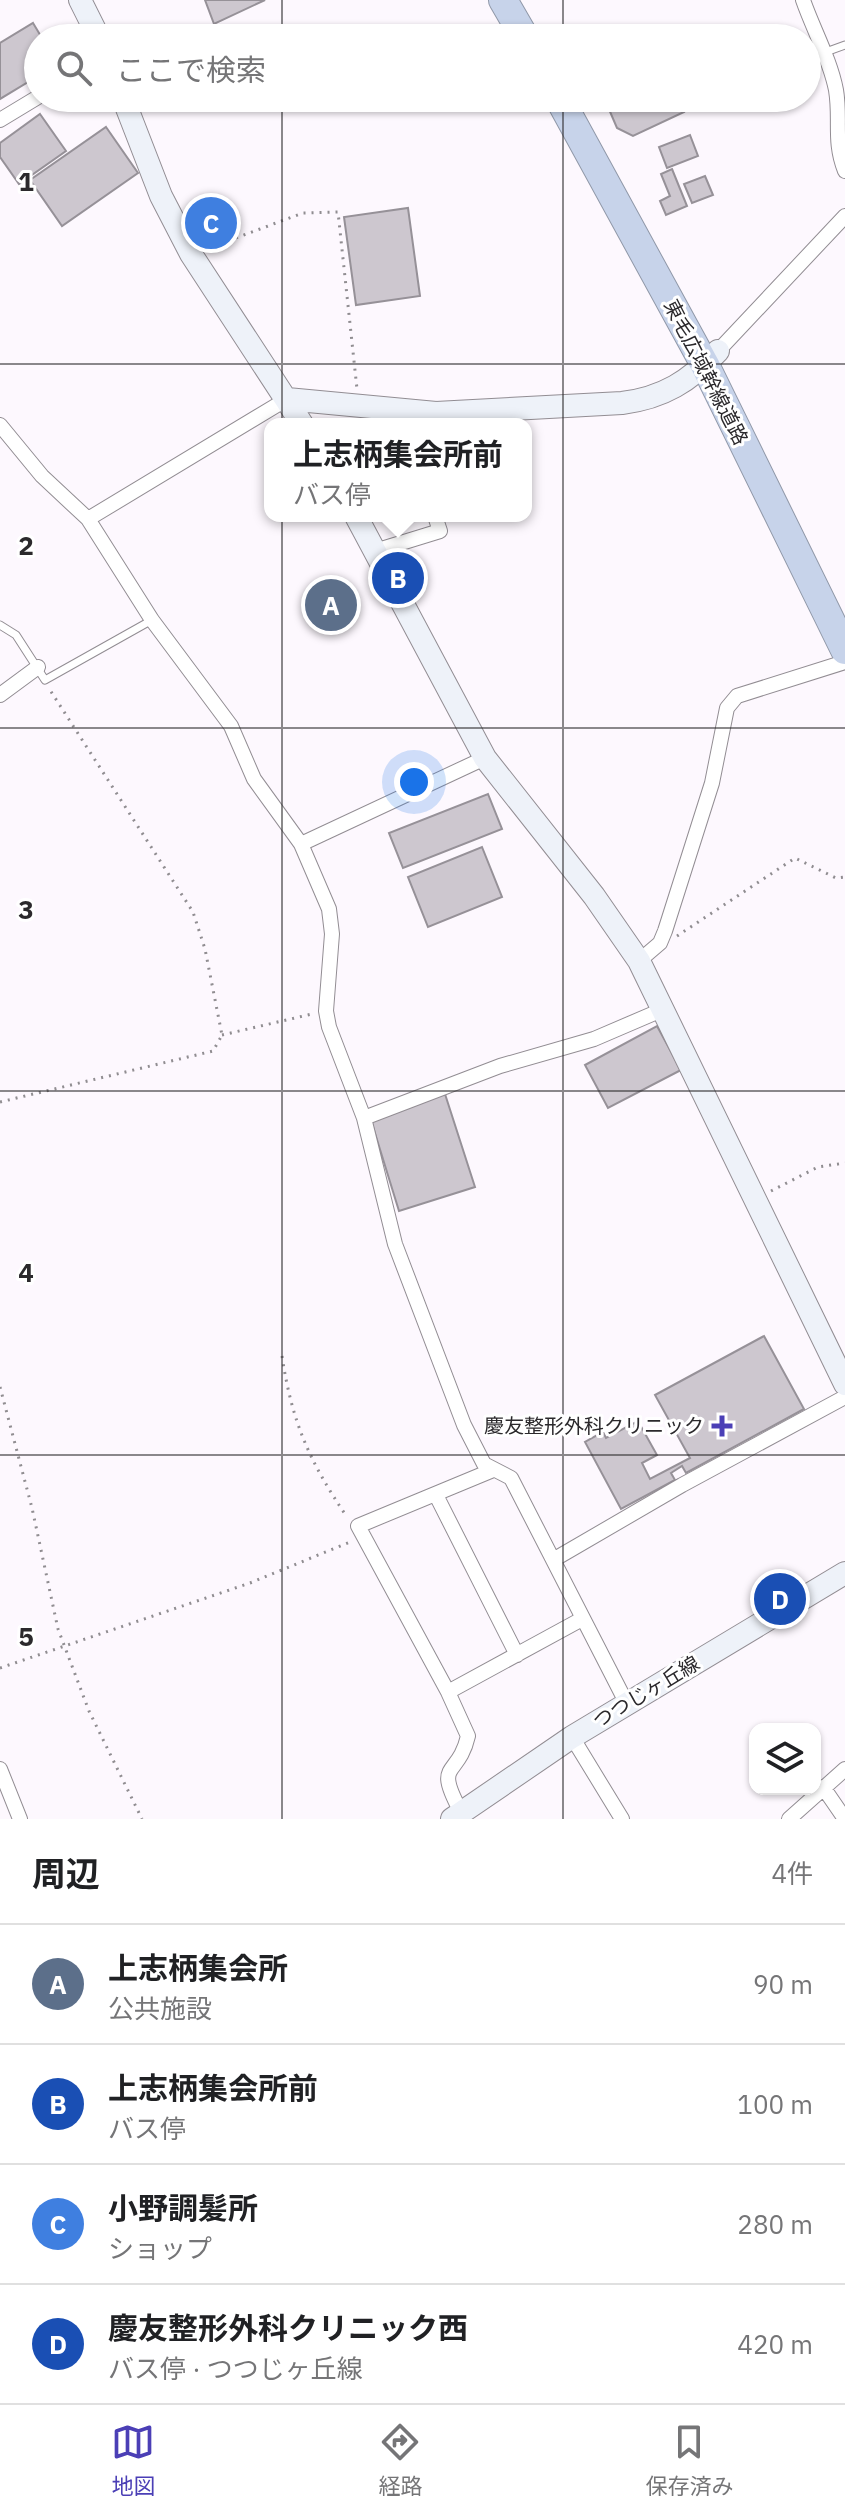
<!DOCTYPE html>
<html lang="ja">
<meta charset="utf-8">
<style>
:root{--surface:#fff;--page:#f6f6f6;--text:#202124;--muted:#757577;--line:#e0e0e0;--accent:#4b3fb6}
body{margin:0;font-family:"IBM Plex Sans","Noto Sans JP",sans-serif;background:var(--page);color:var(--text)}
.controls{position:absolute;right:24px;bottom:24px;display:grid;overflow:hidden;border-radius:16px;box-shadow:0 2px 6px #0004}
.controls button{width:72px;height:72px;display:grid;place-items:center;padding:0;border:0;border-bottom:2px solid var(--line);background:var(--surface);color:var(--text);font:40px sans-serif}
.you{position:absolute;left:414px;top:782px;width:28px;height:28px;margin:-20px;border:6px solid #fff;border-radius:50%;background:#1a73e8;box-shadow:0 0 0 12px #1a73e833}
.badge{display:grid;place-items:center;width:52px;height:52px;border-radius:50%;background:var(--accent);color:#fff;font-size:26px;font-weight:700}
.pin{position:absolute;translate:-50% -50%;border:4px solid #fff;box-shadow:0 2px 8px #0006}
.popup{position:absolute;left:264px;top:418px;width:268px;height:104px;box-sizing:border-box;display:grid;place-content:center;border-radius:16px;background:var(--surface);filter:drop-shadow(0 2px 6px #0005);font-size:26px;white-space:nowrap;color:var(--muted)}
.popup b{font-size:30px;color:var(--text)}
.popup::after{content:'';position:absolute;left:50%;top:100%;margin-left:-16px;border:16px solid transparent;border-top-color:var(--surface)}
.list{margin:0;padding:0;list-style:none}
h2{display:flex;justify-content:space-between;align-items:center;height:104px;margin:0;padding:0 32px;font-size:34px}
h2 small{font-size:26px;font-weight:400;color:var(--muted)}
.list li{display:grid;grid-template-columns:52px 1fr auto;gap:24px;align-items:center;box-sizing:border-box;height:120px;padding:0 32px;border-top:2px solid var(--line)}
.list b{display:block;font-size:30px;white-space:nowrap}
.list p{margin:0;font-size:26px;white-space:nowrap;color:var(--muted)}
.list em{font-size:26px;font-style:normal;color:var(--muted)}
.icon{flex:none;width:44px;height:44px;fill:none;stroke:currentColor;stroke-width:2;stroke-linecap:round;stroke-linejoin:round}
.map{position:relative;flex:none;width:845px;height:1819px;overflow:hidden}
.search{position:absolute;background:var(--surface);box-shadow:0 2px 6px #0004;left:24px;right:24px;top:24px;height:88px;display:flex;align-items:center;gap:20px;box-sizing:border-box;padding:0 28px;border-radius:44px;color:var(--muted);font-size:30px}
.sheet{height:584px;background:var(--surface)}
nav{display:flex;justify-content:space-around;align-items:center;box-sizing:border-box;height:112px;border-top:2px solid var(--line);background:var(--surface);font-size:22px;color:var(--muted)}
nav a{display:grid;justify-items:center;gap:4px}
nav .on{color:var(--accent)}
.map>svg:first-child{display:block}
.building{fill:#cdc7cf;stroke:#969198;stroke-width:2}
.lines{fill:none;stroke-linecap:round;stroke-linejoin:round}
.lane-casing{stroke:#928d93;stroke-width:9}
.street-casing{stroke:#928d93;stroke-width:16}
.secondary-casing{stroke:#928d93;stroke-width:24}
.highway-casing{stroke:#9098a8;stroke-width:30}
.path{stroke:#908d91;stroke-width:3;stroke-dasharray:2 6;stroke-linecap:butt}
.lane{stroke:#fff;stroke-width:7}
.street{stroke:#fff;stroke-width:14}
.secondary{stroke:#eef2f9;stroke-width:22}
.highway{stroke:#c7d3ea;stroke-width:28}
.grid{fill:none;stroke:#2b292c;stroke-width:2;stroke-opacity:0.55}
.poi-dot{fill:#4b3fb6;stroke:#fff;stroke-width:3}
.labels{text-anchor:middle;stroke-width:6;stroke-linejoin:round;paint-order:stroke}
.street-label{font-size:20px;fill:#2b292c;stroke:#fff}
.poi-label{font-size:20px;fill:#2b292c;stroke:#fff;text-anchor:end}
.grid-label{font-size:26px;text-anchor:middle;font-weight:bold;fill:#2b292c;stroke:#fff;stroke-width:6;stroke-linejoin:round;paint-order:stroke}
</style>
<div class="map">
<svg width="845" height="1819" viewBox="0 0 845 1819">
<rect width="100%" height="100%" fill="#fdf8fe"/>
<path class="building" d="M205,0H265L214,24Z
M33,23L42,38H38V76L0,99V43Z
M628,98H677L684,112L633,136L617,128L608,107Z
M40,114L66,151L19,184L0,157V143Z
M106,127L138,173L62,226L30,180Z
M690,135L698,156L667,168L659,147Z
M672,169L687,206L666,215L660,201L670,196L661,174Z
M705,176L713,195L692,203L684,184Z
M204,208L208,214H217L226,235L208,239L200,221L193,225L189,215Z
M408,208L420,296L356,305L344,217Z
M332,589L347,610L330,622L315,600Z
M488,794L502,829L403,868L389,833Z
M482,847L502,897L428,927L408,877Z
M657,1026L681,1070L608,1108L585,1065Z
M445,1094L475,1187L399,1211L370,1117Z
M764,1336L804,1409L686,1473L682,1466L671,1473L675,1480L621,1509L585,1442L603,1432L606,1438L638,1421L657,1455L642,1463L650,1479L690,1458L655,1395Z"/>
<g class="lines">
<g class="lane-casing">
<path id="lane" d="M823,53L845,45
M0,625L16,635L45,680L152,620"/>
</g>
<g class="street-casing">
<path id="street" d="M803,0C813,29 830,59 836,90C841,120 833,141 845,171
M0,120L38,97
M718,351L845,216
M0,425L42,476L88,519L152,620L231,726L254,779L301,844L329,909L332,934L326,1011L329,1027L364,1118L395,1244L464,1425L484,1464L511,1478L627,1704
M88,519L287,399
M375,551L440,531L435,516
M0,695L38,667
M301,844L485,758
M639,961L660,943L665,931L712,783L727,708L737,696L845,662
M364,1118L500,1066L594,1039L664,1009
M436,1495L517,1655
M553,1560L682,1485L845,1397
M448,1692L582,1619
M572,1737L622,1819
M0,1769L20,1819
M823,1787L845,1819
M461,1812C433,1760 458,1779 468,1736L448,1692L358,1526L493,1470
M789,1819L845,1769"/>
</g>
<g class="secondary-casing">
<path id="secondary" d="M80,0L99,38
M123,98L161,196L191,254L302,424
M287,399L436,413L622,403C663,398 690,381 718,351
M356,516L485,758L594,896L639,961L845,1384
M452,1819L572,1737L845,1573"/>
</g>
<g class="highway-casing">
<path id="highway" d="M503,0L525,38
M559,98L705,365L845,650"/>
</g>
<path class="path" d="M206,249L303,213L338,212L357,389
M677,936L795,858L836,878L845,877
M222,1035L312,1014
M0,1102L213,1051L222,1035L205,949L193,912L50,690
M771,1191L818,1167L845,1163
M282,1356C292,1422 309,1461 347,1517
M0,1387L32,1508L58,1629L89,1711L142,1819
M0,1668L250,1583L350,1542"/>
<use href="#lane" class="lane"/>
<use href="#street" class="street"/>
<use href="#secondary" class="secondary"/>
<use href="#highway" class="highway"/>
</g>
<path class="grid" d="M282,0V38M563,0V38M282,98V1819M563,98V1819M0,364H845M0,728H845M0,1091H845M0,1455H845"/>
<path class="poi-dot" d="M718 1414h8v8h8v8h-8v8h-8v-8h-8v-8h8z"/>
<g class="labels">
<g class="street-label">
<text transform="translate(706 372) rotate(63)" y="7">東毛広域幹線道路</text>
<text transform="translate(646 1692) rotate(-31)" y="7">つつじヶ丘線</text>
</g>
<g class="poi-label">
<text x="704" y="1433">慶友整形外科クリニック</text>
</g>
</g>
<g class="grid-label">
<text x="26" y="191">1</text>
<text x="26" y="555">2</text>
<text x="26" y="919">3</text>
<text x="26" y="1282">4</text>
<text x="26" y="1646">5</text>
</g>
</svg>
<div class="controls">
<button><svg class="icon" aria-label="layers" viewBox="0 0 24 24"><path d="M12 4l9 5-9 5-9-5zM3 14l9 5 9-5"/></svg></button>
</div>
<div class="you"></div>
<div class="pin badge" style="left:331px;top:605px;background:#5c6f8a">A</div>
<div class="pin badge" style="left:398px;top:578px;background:#1a4fb4">B</div>
<div class="popup"><b>上志柄集会所前</b>バス停</div>
<div class="pin badge" style="left:211px;top:223px;background:#3f7fe0">C</div>
<div class="pin badge" style="left:780px;top:1599px;background:#1a4fb4">D</div>
<div class="search"><svg class="icon" aria-label="search" viewBox="0 0 24 24"><circle cx="10" cy="10" r="6"/><path d="M15 15l6 6"/></svg>ここで検索</div>
</div>
<section class="sheet">
<h2>周辺<small>4件</small></h2>
<ul class="list">
<li><span class="badge" style="background:#5c6f8a">A</span><div><b>上志柄集会所</b><p>公共施設</p></div><em>90 m</em></li>
<li><span class="badge" style="background:#1a4fb4">B</span><div><b>上志柄集会所前</b><p>バス停</p></div><em>100 m</em></li>
<li><span class="badge" style="background:#3f7fe0">C</span><div><b>小野調髪所</b><p>ショップ</p></div><em>280 m</em></li>
<li><span class="badge" style="background:#1a4fb4">D</span><div><b>慶友整形外科クリニック西</b><p>バス停 · つつじヶ丘線</p></div><em>420 m</em></li>
</ul>
</section>
<nav>
<a class="on"><svg class="icon" aria-label="map" viewBox="0 0 24 24"><path d="M3 6l6-2 6 2 6-2v14l-6 2-6-2-6 2zM9 4v14M15 6v14"/></svg>地図</a>
<a><svg class="icon" aria-label="directions" viewBox="0 0 24 24"><path d="M12 3l9 9-9 9-9-9zM9 14v-3h6M13 9l2 2-2 2"/></svg>経路</a>
<a><svg class="icon" aria-label="saved" viewBox="0 0 24 24"><path d="M7 4h10v16l-5-4-5 4z"/></svg>保存済み</a>
</nav>
